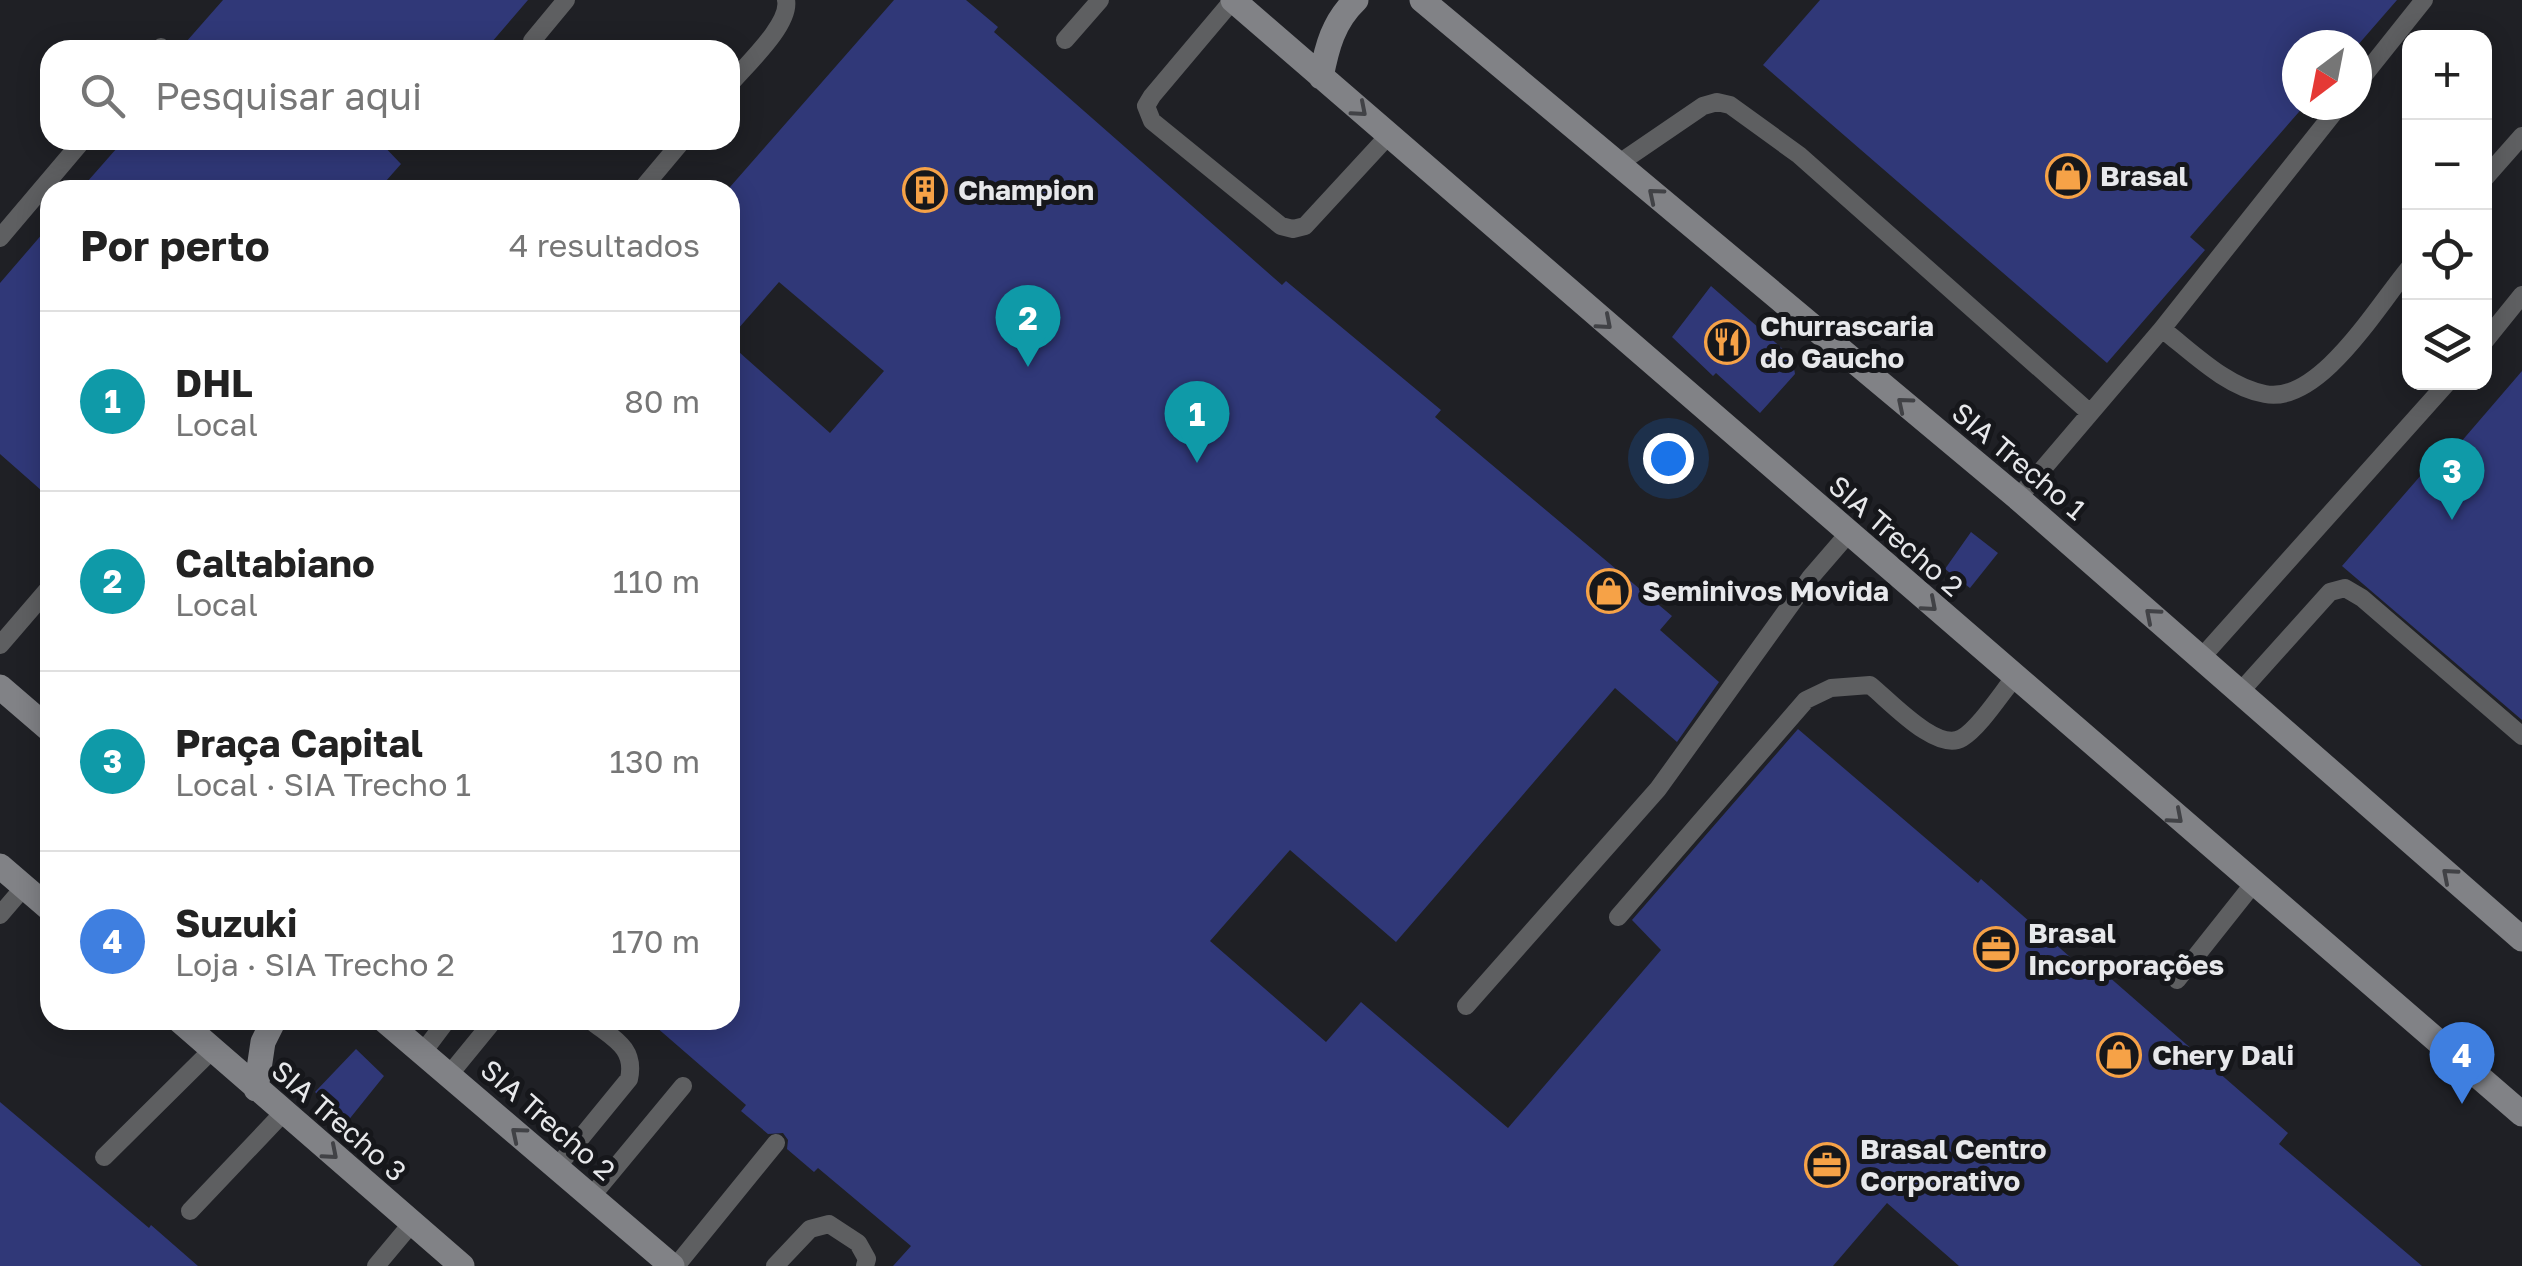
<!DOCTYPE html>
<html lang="pt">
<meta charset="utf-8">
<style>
:root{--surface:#fff;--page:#f2f2f2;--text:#222;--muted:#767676;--line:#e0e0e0;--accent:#815c33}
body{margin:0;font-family:"Golos Text",sans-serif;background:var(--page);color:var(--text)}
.controls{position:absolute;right:30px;top:30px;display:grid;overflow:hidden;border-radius:20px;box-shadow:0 5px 25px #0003}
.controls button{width:90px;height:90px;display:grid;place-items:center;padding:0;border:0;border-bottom:2px solid var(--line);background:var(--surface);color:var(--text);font:50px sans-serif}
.compass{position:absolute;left:2282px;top:30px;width:90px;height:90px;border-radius:50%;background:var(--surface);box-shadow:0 5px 25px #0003;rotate:212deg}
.you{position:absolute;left:1668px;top:458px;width:35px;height:35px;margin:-25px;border:8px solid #fff;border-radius:50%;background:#1a73e8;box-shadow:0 0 0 15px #1a73e833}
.badge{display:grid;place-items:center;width:65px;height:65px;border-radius:50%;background:var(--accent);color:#fff;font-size:32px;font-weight:700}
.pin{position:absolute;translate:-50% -82px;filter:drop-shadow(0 2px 5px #0008)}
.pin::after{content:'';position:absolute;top:52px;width:35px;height:30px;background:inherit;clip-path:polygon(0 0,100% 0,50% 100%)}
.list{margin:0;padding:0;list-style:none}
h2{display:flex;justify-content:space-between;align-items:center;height:130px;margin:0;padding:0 40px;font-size:42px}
h2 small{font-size:32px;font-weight:400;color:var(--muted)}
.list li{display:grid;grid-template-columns:65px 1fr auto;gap:30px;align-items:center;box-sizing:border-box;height:180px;padding:0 40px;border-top:2px solid var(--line)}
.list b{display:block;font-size:38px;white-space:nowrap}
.list p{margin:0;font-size:32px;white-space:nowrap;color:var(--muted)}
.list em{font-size:32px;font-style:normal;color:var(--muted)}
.icon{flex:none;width:55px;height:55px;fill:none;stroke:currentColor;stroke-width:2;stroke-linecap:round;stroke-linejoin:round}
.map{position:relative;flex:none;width:2522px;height:1266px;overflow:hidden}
.search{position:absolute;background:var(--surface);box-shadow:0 5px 25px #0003;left:40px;top:40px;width:700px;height:110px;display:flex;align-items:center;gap:25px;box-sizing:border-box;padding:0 35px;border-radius:30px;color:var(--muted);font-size:38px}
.panel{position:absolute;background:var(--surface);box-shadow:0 5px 25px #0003;left:40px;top:180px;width:700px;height:850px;border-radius:30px}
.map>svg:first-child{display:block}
.building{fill:#303878}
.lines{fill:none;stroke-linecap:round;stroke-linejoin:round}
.lane{stroke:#5e5f61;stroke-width:18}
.secondary{stroke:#818286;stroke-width:25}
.oneway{stroke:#414246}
.labels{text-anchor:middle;stroke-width:10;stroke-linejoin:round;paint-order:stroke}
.poi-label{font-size:28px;font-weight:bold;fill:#e7e8eb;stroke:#16171b;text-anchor:start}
.street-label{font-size:28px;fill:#e7e8eb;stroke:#16171b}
</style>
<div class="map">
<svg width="2522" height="1266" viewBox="0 0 2522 1266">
<rect width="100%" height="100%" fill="#1f2025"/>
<path class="building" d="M223,0H528L485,50H179Z
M894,0H966L998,27L994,32L1282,285L1286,281L1441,410L1435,417L1672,616L1660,630L1719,682L1677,742L1615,688L1396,942L1290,850L1210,941L1326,1042L1361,1002L1508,1128L1661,950L1632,920L1798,729L1978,883L1981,879L2101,984L2108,976L2288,1133L2279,1144L2422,1266H1959L1887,1203L1833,1266H893L911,1246L818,1168L814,1172L787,1149L788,1140L783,1133L768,1134L741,1111L746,1105L648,1020H730V344L830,433L884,371L779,282L730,338V187Z
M1820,0H2397L2357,46L2297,45V105H2305L2190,237L2205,250L2107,363L1763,65Z
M124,140H378L401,164L378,190H80Z
M50,225V498L0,454V283Z
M1711,286L1792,357L1795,374L1760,413L1716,373L1713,376L1672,337Z
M2522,371V720L2342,566L2442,451L2448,457Z
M1971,532L1998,553L1970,588L1945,569Z
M356,1049L384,1076L347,1122L315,1092Z
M0,1102L149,1228L151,1225L198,1266H0Z"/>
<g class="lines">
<path class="lane" d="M1233,0L1152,96L1146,106L1152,121L1281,226L1293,229L1305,226L1389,135
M1065,40L1100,0
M532,41L566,0
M158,50L161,47
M730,84C746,65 791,24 786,0
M2357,84L2424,0
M1618,164L1703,106L1717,102L1730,105L1799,155L2090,413
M2484,179L2522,136
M641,190L683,140
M0,238L83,140
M2162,329C2192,352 2226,387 2265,394C2320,405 2379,303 2410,267
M2484,342L2522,295
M2018,498L2162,329L2340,105
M0,645L50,587
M2201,658L2448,382
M2240,692L2330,592L2345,588L2362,598L2522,736
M0,915L24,887
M1618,917L1806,700L1831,688L1870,685C1890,701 1937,753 1962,738C1979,728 2001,694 2014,678
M2177,980L2254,883
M1466,1006L1658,789L1810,578L1848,534
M423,1052L447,1020
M449,1075L494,1020
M104,1157L212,1050
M557,1167L629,1079C636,1047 612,1038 590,1020
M591,1197L683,1086
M190,1211L283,1113
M376,1266L412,1223
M676,1266L776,1143
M775,1266L810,1229L829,1224L858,1243L867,1259L865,1266"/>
<path class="secondary" d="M1233,0L2522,1114
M1422,0L2018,498L2522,939
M1321,77C1327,47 1333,22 1356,0
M0,687L50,730
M0,866L50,909
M179,1020L462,1266
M384,1020L672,1266
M256,1089L263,1042L274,1020"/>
</g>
<defs><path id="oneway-chevron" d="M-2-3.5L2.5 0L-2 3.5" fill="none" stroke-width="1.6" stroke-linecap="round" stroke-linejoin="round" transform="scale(2.5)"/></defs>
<g class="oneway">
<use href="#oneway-chevron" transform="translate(1360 110) rotate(41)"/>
<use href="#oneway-chevron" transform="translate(1655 195) rotate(-140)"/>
<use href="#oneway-chevron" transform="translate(1605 323) rotate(41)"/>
<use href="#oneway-chevron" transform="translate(1904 404) rotate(-140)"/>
<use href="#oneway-chevron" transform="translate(1930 605) rotate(41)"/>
<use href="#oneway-chevron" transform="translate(2152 615) rotate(-139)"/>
<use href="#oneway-chevron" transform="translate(2176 817) rotate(41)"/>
<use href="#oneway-chevron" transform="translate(2449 875) rotate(-139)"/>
<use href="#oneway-chevron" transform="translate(518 1134) rotate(-140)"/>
<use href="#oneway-chevron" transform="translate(331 1153) rotate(41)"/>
</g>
<defs>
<g id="shop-ring" transform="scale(2.25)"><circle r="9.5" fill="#16171b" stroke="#f6a247" stroke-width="1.5"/><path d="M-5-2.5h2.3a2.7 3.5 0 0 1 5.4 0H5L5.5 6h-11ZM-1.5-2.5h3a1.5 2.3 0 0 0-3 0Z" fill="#f6a247"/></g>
<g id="building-ring" transform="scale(2.25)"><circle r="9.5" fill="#16171b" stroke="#f6a247" stroke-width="1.5"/><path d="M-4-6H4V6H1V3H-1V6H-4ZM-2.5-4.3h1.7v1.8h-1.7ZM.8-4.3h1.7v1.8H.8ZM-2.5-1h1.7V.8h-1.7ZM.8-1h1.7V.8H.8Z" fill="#f6a247"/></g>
<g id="restaurant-ring" transform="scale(2.25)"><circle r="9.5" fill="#16171b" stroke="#f6a247" stroke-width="1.5"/><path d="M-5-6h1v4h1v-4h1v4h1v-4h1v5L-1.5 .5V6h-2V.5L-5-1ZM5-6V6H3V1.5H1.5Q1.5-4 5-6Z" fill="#f6a247"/></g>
<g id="office-ring" transform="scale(2.25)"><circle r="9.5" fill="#16171b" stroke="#f6a247" stroke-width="1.5"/><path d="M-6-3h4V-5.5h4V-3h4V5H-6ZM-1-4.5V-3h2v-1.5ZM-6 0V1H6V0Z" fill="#f6a247"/></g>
</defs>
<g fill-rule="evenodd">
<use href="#shop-ring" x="2068" y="176"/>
<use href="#building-ring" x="925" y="190"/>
<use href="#restaurant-ring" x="1727" y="342"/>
<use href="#shop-ring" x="1609" y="591"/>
<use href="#office-ring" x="1996" y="949"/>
<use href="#shop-ring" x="2119" y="1055"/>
<use href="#office-ring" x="1827" y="1165"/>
</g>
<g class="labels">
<g class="poi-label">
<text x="2100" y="186">Brasal</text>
<text x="958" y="200">Champion</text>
<text x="1760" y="336">Churrascaria<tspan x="1760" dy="32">do Gaucho</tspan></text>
<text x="1642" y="601">Seminivos Movida</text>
<text x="2028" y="943">Brasal<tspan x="2028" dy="32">Incorporações</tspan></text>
<text x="2152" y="1065">Chery Dali</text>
<text x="1860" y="1159">Brasal Centro<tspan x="1860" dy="32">Corporativo</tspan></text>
</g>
<g class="street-label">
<text transform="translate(2019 461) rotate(40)" y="10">SIA Trecho 1</text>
<text transform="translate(1896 536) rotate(41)" y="10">SIA Trecho 2</text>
<text transform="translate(548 1120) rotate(41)" y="10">SIA Trecho 2</text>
<text transform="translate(339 1121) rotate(41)" y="10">SIA Trecho 3</text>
</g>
</g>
</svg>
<div class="controls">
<button>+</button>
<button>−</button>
<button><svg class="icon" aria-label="locate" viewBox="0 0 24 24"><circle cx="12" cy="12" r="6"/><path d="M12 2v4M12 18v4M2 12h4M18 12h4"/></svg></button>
<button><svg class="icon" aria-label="layers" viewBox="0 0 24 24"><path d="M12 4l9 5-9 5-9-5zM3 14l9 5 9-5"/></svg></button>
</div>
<svg class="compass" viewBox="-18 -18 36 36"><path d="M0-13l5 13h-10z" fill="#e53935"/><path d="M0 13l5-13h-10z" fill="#767676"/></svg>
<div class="you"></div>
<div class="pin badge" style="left:1197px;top:463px;background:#0f9aa8">1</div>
<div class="pin badge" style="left:1028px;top:367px;background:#0f9aa8">2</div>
<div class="pin badge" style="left:2452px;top:520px;background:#0f9aa8">3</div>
<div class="pin badge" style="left:2462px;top:1104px;background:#3f7fe0">4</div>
<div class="search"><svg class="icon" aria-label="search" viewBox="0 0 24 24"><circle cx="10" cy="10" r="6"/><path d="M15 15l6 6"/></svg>Pesquisar aqui</div>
<section class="panel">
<h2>Por perto<small>4 resultados</small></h2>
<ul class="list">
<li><span class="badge" style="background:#0f9aa8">1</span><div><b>DHL</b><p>Local</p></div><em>80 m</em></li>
<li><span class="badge" style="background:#0f9aa8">2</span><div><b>Caltabiano</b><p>Local</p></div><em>110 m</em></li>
<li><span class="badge" style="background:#0f9aa8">3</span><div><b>Praça Capital</b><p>Local · SIA Trecho 1</p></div><em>130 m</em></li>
<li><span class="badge" style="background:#3f7fe0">4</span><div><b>Suzuki</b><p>Loja · SIA Trecho 2</p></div><em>170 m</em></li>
</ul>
</section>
</div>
